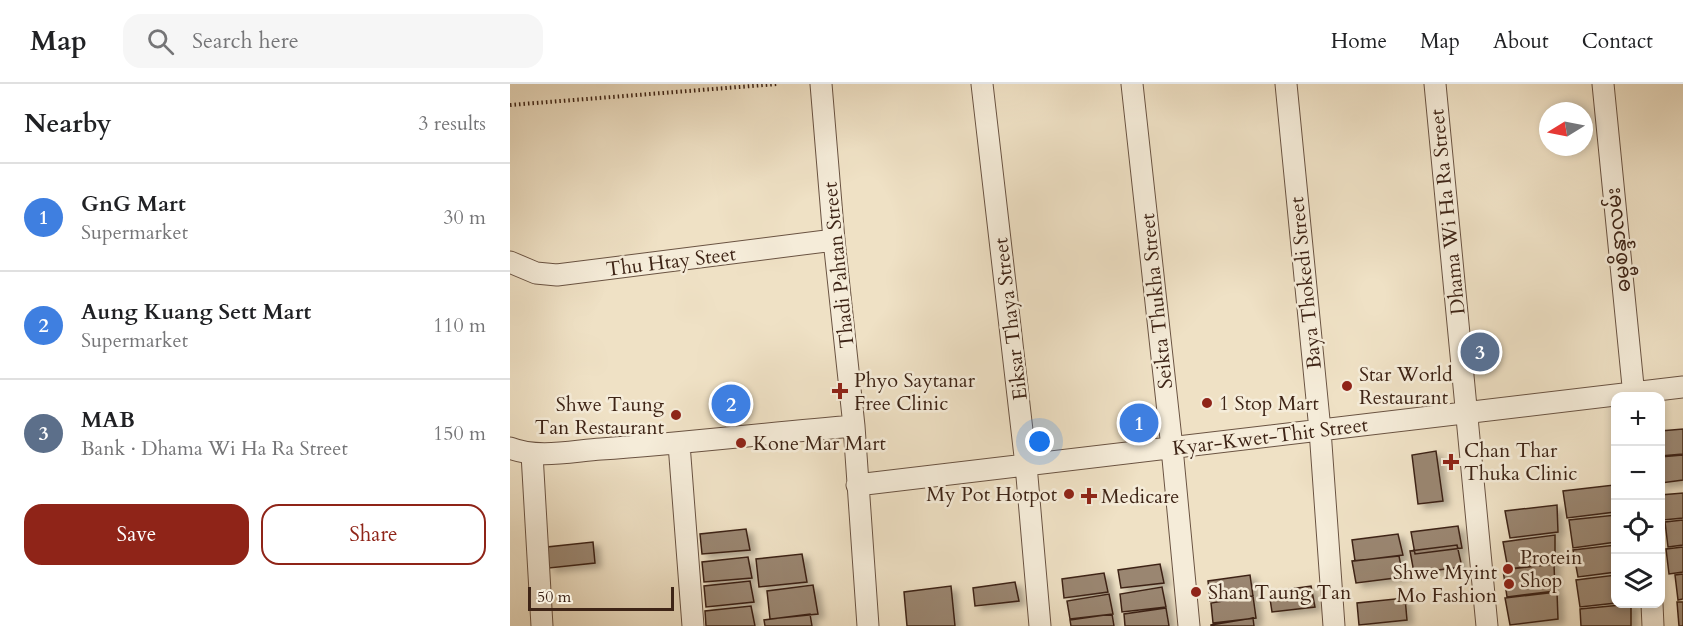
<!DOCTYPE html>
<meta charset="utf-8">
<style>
:root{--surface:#fff;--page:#f6f6f6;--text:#202124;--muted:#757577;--line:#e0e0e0;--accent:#8f2418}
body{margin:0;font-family:Cardo,"Noto Sans Myanmar",serif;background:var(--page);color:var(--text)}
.controls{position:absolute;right:18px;bottom:18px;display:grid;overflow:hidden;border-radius:12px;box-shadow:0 3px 9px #0003}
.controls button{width:54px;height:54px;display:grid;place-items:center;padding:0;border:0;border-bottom:2px solid var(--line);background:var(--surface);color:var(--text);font:30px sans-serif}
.compass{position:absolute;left:1029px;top:18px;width:54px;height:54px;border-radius:50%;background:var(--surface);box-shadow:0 3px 9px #0003;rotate:260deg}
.scale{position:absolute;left:18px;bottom:15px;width:146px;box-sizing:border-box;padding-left:6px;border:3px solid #3e2416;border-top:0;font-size:16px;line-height:21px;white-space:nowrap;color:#3e2416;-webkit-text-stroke:4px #f5ecd9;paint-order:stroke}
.you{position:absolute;left:530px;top:358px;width:21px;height:21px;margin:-15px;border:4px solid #fff;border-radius:50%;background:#1a73e8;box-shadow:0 0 0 9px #1a73e833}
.badge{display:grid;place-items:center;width:39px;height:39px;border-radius:50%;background:var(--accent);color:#fff;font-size:20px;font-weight:700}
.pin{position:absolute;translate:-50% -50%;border:3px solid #fff;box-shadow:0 2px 6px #0006}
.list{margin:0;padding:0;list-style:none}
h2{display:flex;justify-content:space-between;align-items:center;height:78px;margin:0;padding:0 24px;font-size:26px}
h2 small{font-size:20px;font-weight:400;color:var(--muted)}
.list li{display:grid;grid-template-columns:39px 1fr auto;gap:18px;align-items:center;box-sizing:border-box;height:108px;padding:0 24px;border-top:2px solid var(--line)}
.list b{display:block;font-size:22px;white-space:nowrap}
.list p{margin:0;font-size:20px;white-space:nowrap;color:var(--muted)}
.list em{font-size:20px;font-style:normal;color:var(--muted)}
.actions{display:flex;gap:12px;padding:18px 24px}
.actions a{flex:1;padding:14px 0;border:2px solid var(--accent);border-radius:18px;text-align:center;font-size:21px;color:var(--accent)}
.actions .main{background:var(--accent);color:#fff}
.icon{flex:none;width:33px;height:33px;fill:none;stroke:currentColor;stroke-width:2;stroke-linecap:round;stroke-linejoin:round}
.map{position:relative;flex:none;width:1173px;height:542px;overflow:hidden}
header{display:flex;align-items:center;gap:36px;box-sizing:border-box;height:84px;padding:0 30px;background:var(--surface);border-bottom:2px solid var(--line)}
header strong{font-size:28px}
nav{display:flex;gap:33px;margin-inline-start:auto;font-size:21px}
.search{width:420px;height:54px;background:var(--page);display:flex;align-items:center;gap:15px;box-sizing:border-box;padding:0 21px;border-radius:18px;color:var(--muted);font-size:22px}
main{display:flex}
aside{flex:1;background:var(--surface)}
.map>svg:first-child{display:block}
.building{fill:#9a8671;stroke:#3e2416;stroke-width:1.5;filter:url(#shadow)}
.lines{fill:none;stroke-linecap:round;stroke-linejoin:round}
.street-casing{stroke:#6a5342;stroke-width:23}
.path{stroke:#3e2416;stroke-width:4;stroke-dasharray:1.5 3;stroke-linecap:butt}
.street{stroke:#f5ecd9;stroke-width:21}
.poi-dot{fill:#8f2418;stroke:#f5ecd9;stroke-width:2}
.labels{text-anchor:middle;stroke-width:5;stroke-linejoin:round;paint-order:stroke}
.street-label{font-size:20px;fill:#3e2416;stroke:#f5ecd9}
.poi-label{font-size:20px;fill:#3e2416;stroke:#f5ecd9;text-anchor:start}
</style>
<header>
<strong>Map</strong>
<div class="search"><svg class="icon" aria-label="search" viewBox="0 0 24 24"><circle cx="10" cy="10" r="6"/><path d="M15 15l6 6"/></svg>Search here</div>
<nav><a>Home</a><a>Map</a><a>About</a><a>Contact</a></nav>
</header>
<main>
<aside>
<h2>Nearby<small>3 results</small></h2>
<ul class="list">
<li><span class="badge" style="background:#3f7fe0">1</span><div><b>GnG Mart</b><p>Supermarket</p></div><em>30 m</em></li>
<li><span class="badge" style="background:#3f7fe0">2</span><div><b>Aung Kuang Sett Mart</b><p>Supermarket</p></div><em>110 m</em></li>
<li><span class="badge" style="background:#5c6f8a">3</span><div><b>MAB</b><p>Bank · Dhama Wi Ha Ra Street</p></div><em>150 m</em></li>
</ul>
<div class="actions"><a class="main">Save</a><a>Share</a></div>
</aside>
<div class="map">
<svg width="1173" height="542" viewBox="0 0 1173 542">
<defs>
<filter id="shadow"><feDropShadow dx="6" dy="4" stdDeviation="3" flood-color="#0004"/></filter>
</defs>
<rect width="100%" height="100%" fill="#efe1c5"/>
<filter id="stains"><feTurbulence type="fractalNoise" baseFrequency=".00333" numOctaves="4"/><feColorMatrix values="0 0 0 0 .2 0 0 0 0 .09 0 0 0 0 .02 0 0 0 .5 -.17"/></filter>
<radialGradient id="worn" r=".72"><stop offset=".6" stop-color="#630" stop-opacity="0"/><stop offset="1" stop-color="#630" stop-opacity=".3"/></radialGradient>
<path class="building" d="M1173,345V370L1150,372V347Z
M926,367L933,417L908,420L902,371Z
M1173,371V396L1151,399L1150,373Z
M1104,401L1105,428L1057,434L1053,407Z
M1173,409V434L1153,436L1150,411Z
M1047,421L1048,448L1000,454L995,427Z
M1106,431V458L1063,464L1059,436Z
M1173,436V461L1158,463L1155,438Z
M948,442L952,464L905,470L901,448Z
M236,445L240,466L192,470L190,450Z
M888,450L893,471L845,477L842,456Z
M1045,451V479L998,485L993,458Z
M83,458L85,479L39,484L37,463Z
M947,461L952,483L904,489L900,467Z
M1106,461V488L1068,493L1063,466Z
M1173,463V488L1159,490L1156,465Z
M292,470L297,498L249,503L246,475Z
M889,472L893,493L846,499L842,477Z
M238,473L242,494L194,498L192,478Z
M650,480L654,499L611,504L608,486Z
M1044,480L1045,507L997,513L993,486Z
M594,489L598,508L554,514L552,495Z
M1173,490V515L1168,516L1165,491Z
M740,491L743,512L700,517L698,497Z
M1106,491V519L1070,523L1066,496Z
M240,497L244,518L196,523L194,502Z
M505,498L509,517L465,522L463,504Z
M303,501L308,530L260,535L257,507Z
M441,502L445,542H397L394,508Z
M801,502L805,523L762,528L759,508Z
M652,503L656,523L612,528L610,510Z
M1047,508L1048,535L1000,541L995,514Z
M599,510L603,530L560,535L557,517Z
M743,512L746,534L703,539L701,519Z
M895,514L897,536L849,541L847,519Z
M1167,518H1173V542H1169Z
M1121,520V542H1071L1070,525Z
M241,522L245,542H196L195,527Z
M656,524L659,542H615L614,530Z
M300,530L302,542H255L254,536Z
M602,530L604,542H561L560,536Z
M743,534L744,542H701V541Z"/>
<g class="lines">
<g class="street-casing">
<path id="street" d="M311,0L324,156L344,342L358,542
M472,0L516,381L530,542
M622,0L662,364L679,542
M776,0L810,346L824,542
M925,0L977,542
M1093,0L1124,312
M0,178L26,189L47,191L324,156
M169,360L183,542
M0,364C28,375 62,367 91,365C176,359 259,349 344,342
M22,370L32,542
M347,401L1173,303
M1142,520L1143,542"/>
</g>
<path class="path" d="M0,21L267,0"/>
<use href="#street" class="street"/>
</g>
<g class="poi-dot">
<circle cx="837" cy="302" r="6"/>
<path d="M327 298h6v6h6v6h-6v6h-6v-6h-6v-6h6z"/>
<circle cx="697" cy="319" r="6"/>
<circle cx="166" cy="331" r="6"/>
<circle cx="231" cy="359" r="6"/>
<path d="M938 369h6v6h6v6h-6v6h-6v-6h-6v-6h6z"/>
<circle cx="559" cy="410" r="6"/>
<path d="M576 403h6v6h6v6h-6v6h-6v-6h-6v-6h6z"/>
<circle cx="998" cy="485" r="6"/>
<circle cx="999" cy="500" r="6"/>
<circle cx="686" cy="508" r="6"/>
</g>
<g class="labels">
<g class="street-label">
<text transform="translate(937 128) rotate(-96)" y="7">Dhama Wi Ha Ra Street</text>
<text transform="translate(1108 156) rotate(-96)" y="7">ဓမ္မစိန္ဒာလမ်း</text>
<text transform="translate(161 177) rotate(-7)" y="7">Thu Htay Steet</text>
<text transform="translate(328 181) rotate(-96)" y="7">Thadi Pahtan Street</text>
<text transform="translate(795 199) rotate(-96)" y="7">Baya Thokedi Street</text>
<text transform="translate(646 217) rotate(-96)" y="7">Seikta Thukha Street</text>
<text transform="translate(500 235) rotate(-97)" y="7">Eiksar Thaya Street</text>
<text transform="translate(760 352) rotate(-7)" y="7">Kyar-Kwet-Thit Street</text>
</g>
<g class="poi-label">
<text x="849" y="297">Star World<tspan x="849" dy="23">Restaurant</tspan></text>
<text x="344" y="303">Phyo Saytanar<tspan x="344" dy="23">Free Clinic</tspan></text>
<text x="709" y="326">1 Stop Mart</text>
<text x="154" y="327" text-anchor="end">Shwe Taung<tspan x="154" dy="23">Tan Restaurant</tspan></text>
<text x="243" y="366">Kone Mar Mart</text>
<text x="954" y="373">Chan Thar<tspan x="954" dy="23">Thuka Clinic</tspan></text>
<text x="547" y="417" text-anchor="end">My Pot Hotpot</text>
<text x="591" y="419">Medicare</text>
<text x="1010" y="480">Protein<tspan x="1010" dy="23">Shop</tspan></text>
<text x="987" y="495" text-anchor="end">Shwe Myint<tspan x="987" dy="23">Mo Fashion</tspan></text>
<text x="698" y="515">Shan Taung Tan</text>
</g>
</g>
<rect width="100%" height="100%" filter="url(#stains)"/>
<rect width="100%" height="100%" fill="url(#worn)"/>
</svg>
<div class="controls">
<button>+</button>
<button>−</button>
<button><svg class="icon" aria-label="locate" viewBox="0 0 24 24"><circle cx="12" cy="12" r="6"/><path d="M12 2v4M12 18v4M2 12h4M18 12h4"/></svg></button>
<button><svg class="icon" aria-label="layers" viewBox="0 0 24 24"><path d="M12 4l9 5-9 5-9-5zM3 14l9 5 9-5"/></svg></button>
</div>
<svg class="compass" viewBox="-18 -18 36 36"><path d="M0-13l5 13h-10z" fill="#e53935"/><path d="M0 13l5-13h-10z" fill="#757577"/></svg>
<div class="scale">50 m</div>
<div class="you"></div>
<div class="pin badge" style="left:629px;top:339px;background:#3f7fe0">1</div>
<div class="pin badge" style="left:221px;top:320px;background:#3f7fe0">2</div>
<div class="pin badge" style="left:970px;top:268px;background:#5c6f8a">3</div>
</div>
</main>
